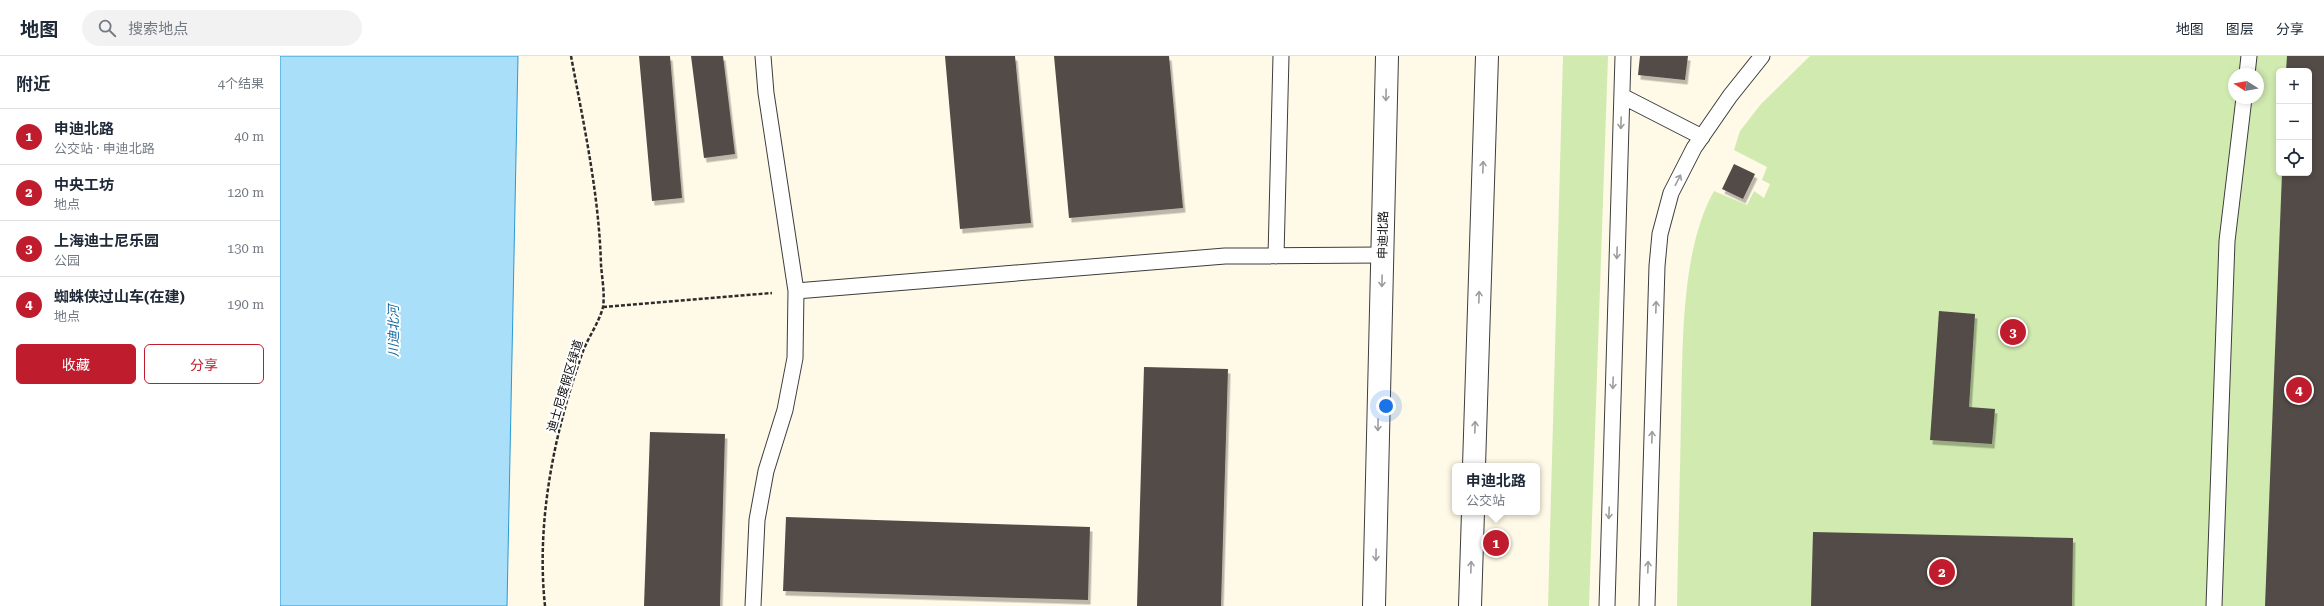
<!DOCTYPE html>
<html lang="zh">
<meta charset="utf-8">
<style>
:root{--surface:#fff;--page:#f2f2f3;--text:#1f2937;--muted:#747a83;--line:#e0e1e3;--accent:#bf1d2d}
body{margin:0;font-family:"Roboto Serif","Noto Sans SC",serif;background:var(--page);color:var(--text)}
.controls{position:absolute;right:12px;top:12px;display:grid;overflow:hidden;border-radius:6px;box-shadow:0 2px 6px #0003}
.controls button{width:36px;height:36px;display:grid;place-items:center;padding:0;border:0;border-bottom:1px solid var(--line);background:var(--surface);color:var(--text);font:20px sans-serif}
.compass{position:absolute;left:1948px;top:12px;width:36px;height:36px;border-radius:50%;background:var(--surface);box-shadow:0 2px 6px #0003;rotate:281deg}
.you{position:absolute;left:1106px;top:350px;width:14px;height:14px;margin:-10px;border:3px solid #fff;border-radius:50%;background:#1a73e8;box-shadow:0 0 0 6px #1a73e833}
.badge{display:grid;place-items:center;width:26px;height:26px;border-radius:50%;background:var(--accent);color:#fff;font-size:13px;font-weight:700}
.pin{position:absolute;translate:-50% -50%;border:2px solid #fff;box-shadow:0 1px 4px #0006}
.popup{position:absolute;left:1172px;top:407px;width:88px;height:52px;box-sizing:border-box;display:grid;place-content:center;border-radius:6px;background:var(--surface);filter:drop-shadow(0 1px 3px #0005);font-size:13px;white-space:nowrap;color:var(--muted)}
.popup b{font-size:15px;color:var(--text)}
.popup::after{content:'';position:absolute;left:50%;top:100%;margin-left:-8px;border:8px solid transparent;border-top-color:var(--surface)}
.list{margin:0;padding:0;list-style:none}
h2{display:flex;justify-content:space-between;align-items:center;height:52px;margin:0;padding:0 16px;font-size:17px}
h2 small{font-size:13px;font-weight:400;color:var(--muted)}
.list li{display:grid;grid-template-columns:26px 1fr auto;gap:12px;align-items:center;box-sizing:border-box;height:56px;padding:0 16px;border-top:1px solid var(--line)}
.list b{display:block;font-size:15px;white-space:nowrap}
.list p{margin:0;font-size:13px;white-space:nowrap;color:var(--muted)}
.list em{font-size:13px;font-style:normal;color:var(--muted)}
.actions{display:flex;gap:8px;padding:12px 16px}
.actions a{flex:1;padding:9px 0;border:1px solid var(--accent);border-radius:6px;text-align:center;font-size:14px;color:var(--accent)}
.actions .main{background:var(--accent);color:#fff}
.icon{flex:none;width:22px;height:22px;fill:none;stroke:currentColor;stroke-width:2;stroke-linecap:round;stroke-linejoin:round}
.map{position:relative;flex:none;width:2044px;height:550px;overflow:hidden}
header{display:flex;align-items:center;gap:24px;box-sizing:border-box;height:56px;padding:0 20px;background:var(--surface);border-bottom:1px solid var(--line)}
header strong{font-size:19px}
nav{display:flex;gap:22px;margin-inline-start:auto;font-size:14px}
.search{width:280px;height:36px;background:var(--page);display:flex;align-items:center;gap:10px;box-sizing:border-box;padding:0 14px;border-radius:22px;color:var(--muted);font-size:15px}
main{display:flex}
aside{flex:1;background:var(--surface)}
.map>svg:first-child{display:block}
.green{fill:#d1eab0;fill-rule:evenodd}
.water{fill:#a9dff9;stroke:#2d99d3}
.building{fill:#534b46;filter:url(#shadow)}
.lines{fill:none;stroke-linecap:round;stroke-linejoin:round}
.service-casing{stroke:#3d3d3d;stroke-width:17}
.tertiary-casing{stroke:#3d3d3d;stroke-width:24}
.path{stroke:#2c2c2c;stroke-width:2.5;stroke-dasharray:4 2;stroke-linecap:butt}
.service{stroke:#fff;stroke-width:15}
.tertiary{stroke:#fff;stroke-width:22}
.oneway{stroke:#9d9d9d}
.labels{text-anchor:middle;stroke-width:4;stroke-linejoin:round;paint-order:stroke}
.street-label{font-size:12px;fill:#0a0a0a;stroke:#fff}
.water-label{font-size:13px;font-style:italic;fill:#0f68a0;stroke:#fff}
</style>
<header>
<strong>地图</strong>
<div class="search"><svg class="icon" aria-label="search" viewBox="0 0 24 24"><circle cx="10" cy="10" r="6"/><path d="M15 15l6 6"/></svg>搜索地点</div>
<nav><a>地图</a><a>图层</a><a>分享</a></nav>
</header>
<main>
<aside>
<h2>附近<small>4个结果</small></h2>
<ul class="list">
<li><span class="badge">1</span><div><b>申迪北路</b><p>公交站 · 申迪北路</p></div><em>40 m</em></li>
<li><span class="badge">2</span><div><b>中央工坊</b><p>地点</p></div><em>120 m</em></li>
<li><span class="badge">3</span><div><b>上海迪士尼乐园</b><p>公园</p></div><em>130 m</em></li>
<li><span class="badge">4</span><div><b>蜘蛛侠过山车(在建)</b><p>地点</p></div><em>190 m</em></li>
</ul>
<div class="actions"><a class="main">收藏</a><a>分享</a></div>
</aside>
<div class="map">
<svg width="2044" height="550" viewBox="0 0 2044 550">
<defs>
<filter id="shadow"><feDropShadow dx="2.5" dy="4.5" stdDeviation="0" flood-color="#0004"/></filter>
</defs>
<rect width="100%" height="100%" fill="#fff9e7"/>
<path class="green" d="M1283,0H1328L1309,550H1268Z
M1530,0H2044V550H1397C1398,487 1400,424 1401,361C1403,292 1400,196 1434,135L1467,149L1474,135L1484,142L1490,128L1482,124L1487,111L1454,94L1460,75L1481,48ZM1999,15H2029V117H1999ZM1954,18H1978V42H1954Z"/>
<path class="water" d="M0,0H238L227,550H0Z"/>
<path class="building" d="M359,0H390L402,142L372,145Z
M411,0H443L455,98L424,102Z
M665,0H735L751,167L680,173Z
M774,0H889L903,152L789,162Z
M1360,0H1408L1405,24L1358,19Z
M2007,0H2044V550H1985L2002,117H2029V15H2006Z
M1454,108L1475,118L1463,143L1442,133Z
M1659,255L1695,258L1689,351L1715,353L1712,388L1650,384Z
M864,311L948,313L941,550H857Z
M370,376L445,378L440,550H364Z
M506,461L810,471L808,544L503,535Z
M1533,476L1793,482L1792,550H1531Z"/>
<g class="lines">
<g class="service-casing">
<path id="service" d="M1967,18L1969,0
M1342,40L1422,81
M996,200L1001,0
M516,235L945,200L1102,199
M473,550L477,464L486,415L505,354L515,302L516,235L486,37L483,0
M1327,550L1343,0
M1367,550L1377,210L1380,178L1391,137L1414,92L1450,40L1482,0
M1934,550L1947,185L1964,42"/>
</g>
<g class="tertiary-casing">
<path id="tertiary" d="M1194,410L1207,0
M1094,550L1107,0
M1190,550L1193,456"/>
</g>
<path class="path" d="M323,251L492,237
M265,550C256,466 274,377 302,298C307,283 319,267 323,251C325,238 322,222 321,209C319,138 304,70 291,0"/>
<use href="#service" class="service"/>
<use href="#tertiary" class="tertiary"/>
</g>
<defs><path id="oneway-shaft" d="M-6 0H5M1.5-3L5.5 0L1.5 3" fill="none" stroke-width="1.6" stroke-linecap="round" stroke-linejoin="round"/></defs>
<g class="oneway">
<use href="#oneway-shaft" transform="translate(1106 39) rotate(91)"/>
<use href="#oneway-shaft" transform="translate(1341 67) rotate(92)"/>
<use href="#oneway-shaft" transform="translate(1203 111) rotate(-88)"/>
<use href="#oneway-shaft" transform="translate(1398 124) rotate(-63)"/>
<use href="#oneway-shaft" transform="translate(1337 197) rotate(92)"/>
<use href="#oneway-shaft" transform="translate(1102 225) rotate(91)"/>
<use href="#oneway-shaft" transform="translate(1199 241) rotate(-88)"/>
<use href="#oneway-shaft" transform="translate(1376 251) rotate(-88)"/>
<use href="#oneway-shaft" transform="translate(1333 327) rotate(92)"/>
<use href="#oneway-shaft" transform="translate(1098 369) rotate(91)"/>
<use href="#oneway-shaft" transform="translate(1195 371) rotate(-88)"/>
<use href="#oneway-shaft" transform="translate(1372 381) rotate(-88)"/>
<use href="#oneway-shaft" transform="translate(1329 457) rotate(92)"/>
<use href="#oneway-shaft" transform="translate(1096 499) rotate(91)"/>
<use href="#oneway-shaft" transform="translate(1191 511) rotate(-88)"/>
<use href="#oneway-shaft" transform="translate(1368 511) rotate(-88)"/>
</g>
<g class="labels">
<g class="street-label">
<text transform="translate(1103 179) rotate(-89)" y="4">申迪北路</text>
<text transform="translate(285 330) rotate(-73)" y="4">迪士尼度假区绿道</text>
</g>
<g class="water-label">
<text transform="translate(113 275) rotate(-90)" y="5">川迪北河</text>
</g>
</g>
</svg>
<div class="controls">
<button>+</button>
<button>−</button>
<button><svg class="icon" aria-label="locate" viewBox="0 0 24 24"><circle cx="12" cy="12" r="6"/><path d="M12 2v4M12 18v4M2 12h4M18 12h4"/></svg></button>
</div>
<svg class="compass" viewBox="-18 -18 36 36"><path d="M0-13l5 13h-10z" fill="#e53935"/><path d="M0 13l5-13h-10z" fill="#747a83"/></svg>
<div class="you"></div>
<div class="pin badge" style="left:1216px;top:487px">1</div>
<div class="popup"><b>申迪北路</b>公交站</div>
<div class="pin badge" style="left:1662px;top:516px">2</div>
<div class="pin badge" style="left:1733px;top:276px">3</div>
<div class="pin badge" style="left:2019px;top:334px">4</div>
</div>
</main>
